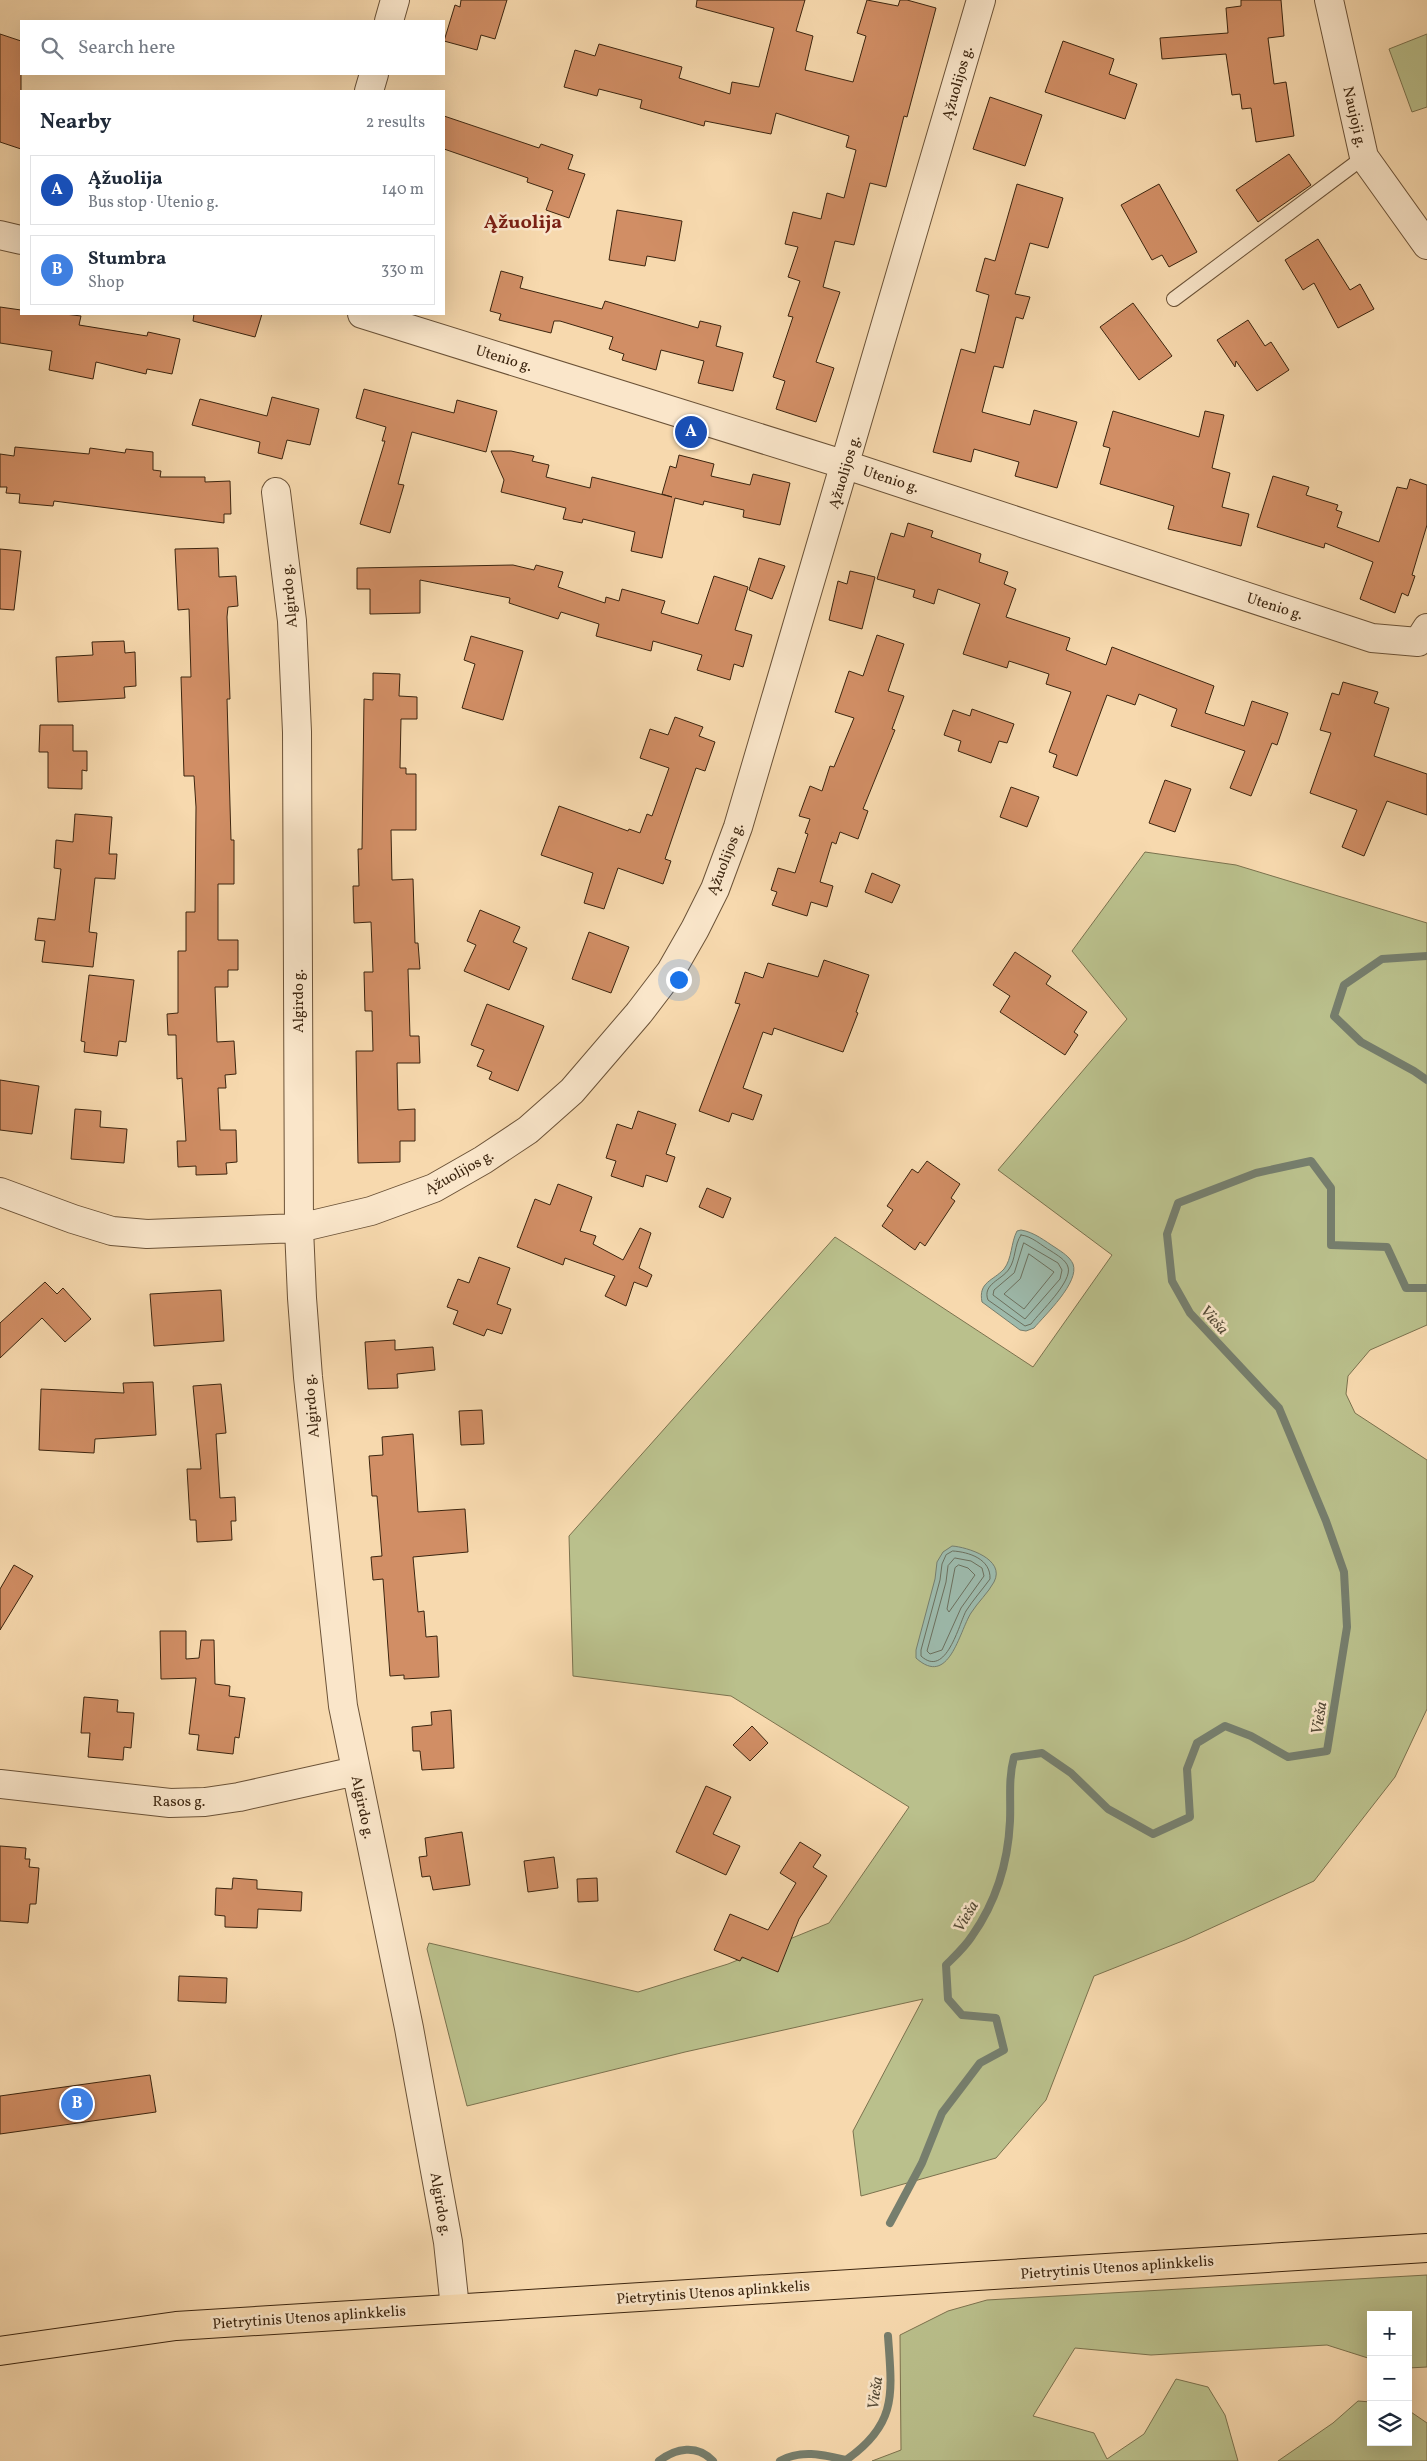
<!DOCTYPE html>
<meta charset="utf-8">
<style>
:root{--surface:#fff;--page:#f6f6f7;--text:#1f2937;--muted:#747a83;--line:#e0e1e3;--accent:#8f2418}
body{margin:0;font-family:Vollkorn,serif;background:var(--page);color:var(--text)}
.controls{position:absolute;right:15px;bottom:15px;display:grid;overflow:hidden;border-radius:0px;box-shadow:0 5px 20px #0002}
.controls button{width:45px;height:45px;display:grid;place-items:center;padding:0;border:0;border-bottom:1px solid var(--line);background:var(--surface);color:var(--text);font:25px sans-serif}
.you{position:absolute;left:678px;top:979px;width:18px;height:18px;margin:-12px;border:4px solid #fff;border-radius:50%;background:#1a73e8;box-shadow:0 0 0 8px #1a73e833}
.badge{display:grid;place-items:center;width:32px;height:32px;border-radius:50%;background:var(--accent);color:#fff;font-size:16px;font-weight:700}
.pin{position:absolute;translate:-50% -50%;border:2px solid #fff;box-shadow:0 1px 5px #0006}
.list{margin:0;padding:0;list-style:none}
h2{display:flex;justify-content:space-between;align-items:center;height:65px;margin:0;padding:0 20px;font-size:21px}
h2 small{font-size:16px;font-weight:400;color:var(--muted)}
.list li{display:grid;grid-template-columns:32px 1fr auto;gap:15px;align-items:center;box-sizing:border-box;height:70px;margin:0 10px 10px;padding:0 10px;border:1px solid var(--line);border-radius:0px}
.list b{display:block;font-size:19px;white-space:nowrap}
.list p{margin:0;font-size:16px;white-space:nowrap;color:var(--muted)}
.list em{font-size:16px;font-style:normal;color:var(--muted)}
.icon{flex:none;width:28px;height:28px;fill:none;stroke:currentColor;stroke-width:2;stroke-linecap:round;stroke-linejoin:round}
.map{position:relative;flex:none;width:1427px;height:2461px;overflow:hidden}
.search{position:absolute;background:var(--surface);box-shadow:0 5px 20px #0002;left:20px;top:20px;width:425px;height:55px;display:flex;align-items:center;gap:12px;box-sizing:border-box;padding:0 18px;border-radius:0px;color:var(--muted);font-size:19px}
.panel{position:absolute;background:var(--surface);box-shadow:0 5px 20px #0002;left:20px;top:90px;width:425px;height:225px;border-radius:0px}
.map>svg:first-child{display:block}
.green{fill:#bac08c;stroke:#7b724e}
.water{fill:#9dbaac;stroke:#767e6d}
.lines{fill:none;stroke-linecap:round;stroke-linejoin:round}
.shore{stroke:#6c705e;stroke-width:1}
.stream{stroke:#767e6d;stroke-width:8}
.building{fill:#d18e65;stroke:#3c250f}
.service-casing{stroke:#6b5237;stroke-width:16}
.minor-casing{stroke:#6b5237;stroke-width:30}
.trunk-casing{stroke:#3c250f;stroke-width:30}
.service{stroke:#fae6ca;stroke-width:14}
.minor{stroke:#fae6ca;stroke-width:28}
.trunk{stroke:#f7d9ae;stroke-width:28}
.labels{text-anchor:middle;stroke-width:5;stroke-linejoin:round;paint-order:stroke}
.street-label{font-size:15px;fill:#3c250f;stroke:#fae6ca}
.water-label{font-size:16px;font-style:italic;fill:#544a36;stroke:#fae6ca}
.district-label{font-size:20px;font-weight:bold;fill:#7a1f14;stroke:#fae6ca}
</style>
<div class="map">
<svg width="1427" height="2461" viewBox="0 0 1427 2461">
<rect width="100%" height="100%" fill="#f7d9ae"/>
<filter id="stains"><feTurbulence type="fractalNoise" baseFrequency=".004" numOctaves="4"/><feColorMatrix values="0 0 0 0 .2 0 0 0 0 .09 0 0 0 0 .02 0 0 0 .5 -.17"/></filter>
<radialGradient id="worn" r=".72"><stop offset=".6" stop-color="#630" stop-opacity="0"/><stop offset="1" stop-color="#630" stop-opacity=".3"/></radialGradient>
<path class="green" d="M1427,34V107L1412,112L1389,49Z
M1145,852L1236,865L1427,923V1325L1370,1350L1348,1376L1346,1394L1355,1413L1427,1460V1709L1395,1777L1314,1881L1185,1940L1094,1976L1046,2100L996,2158L861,2196L853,2131L923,1999L685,2052L467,2106L427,1949L429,1943L638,1992L728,1964L829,1923L909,1807L731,1696L573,1676L569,1536L835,1237L1033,1367L1112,1255L998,1170L1127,1019L1072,951Z
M1427,2275V2367L1408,2368V2315H1371V2359L1327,2345L1151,2355L1075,2348L1033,2416L1094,2433L1107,2459L1144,2434L1176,2379L1208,2387L1225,2415L1238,2461H872L901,2450L900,2335L948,2311L987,2300Z
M1358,2401L1371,2402V2442H1408V2410L1427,2423V2461H1278L1333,2423Z"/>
<path class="water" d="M1021,1230C1034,1232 1045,1241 1056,1248C1062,1252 1070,1257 1073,1264C1080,1282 1045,1315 1034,1328L1026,1331L1020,1330L982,1302C978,1282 993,1281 1004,1269C1012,1259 1011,1242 1017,1231Z
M952,1546C967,1547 1006,1559 994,1582C988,1593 978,1602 971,1613C959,1632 949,1688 916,1658V1650L935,1579L937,1562L943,1552Z"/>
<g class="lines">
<path class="shore" d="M1021,1235C1032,1236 1042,1246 1051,1251C1057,1255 1066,1260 1068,1267C1073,1281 1040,1312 1031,1324L1025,1326L988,1300C982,1284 1002,1280 1009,1269C1016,1259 1014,1245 1021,1235Z
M1024,1243L1058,1263L1062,1270L1060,1279L1025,1319L993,1295L994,1290L1014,1273Z
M1029,1254L1054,1272L1024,1309L1004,1294L1020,1279Z
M953,1551C969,1552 991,1559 990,1579C982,1590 973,1600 966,1611C959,1624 946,1679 921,1656V1650L940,1580L942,1564L946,1555Z
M955,1558L971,1561L982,1568L984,1576L961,1608L942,1650L930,1654L927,1651L946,1582L948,1566Z
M959,1565L968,1568L975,1575L949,1612L947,1609L955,1568Z"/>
<path class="stream" d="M1427,956L1382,959L1344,985L1334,1016L1361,1042L1414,1071L1427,1080
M890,2223L922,2163L942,2113L980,2063L1004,2050L996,2018L962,2015L948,1999L946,1965C955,1956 965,1947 972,1936C996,1902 1008,1863 1010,1821C1011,1798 1008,1780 1014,1757L1042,1753L1071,1773L1108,1809L1153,1834L1190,1817L1187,1769L1197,1743L1225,1726L1251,1736L1288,1757L1327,1751L1347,1627L1344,1572L1326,1521L1279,1408L1190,1313L1172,1281L1167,1234L1178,1203L1256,1173L1311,1161L1331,1188V1245L1387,1247L1406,1288H1427
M659,2461C676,2448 697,2444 713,2461
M780,2461C801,2449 824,2455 846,2460C898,2424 892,2393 888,2336"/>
</g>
<path class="building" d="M461,0H507L495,39L481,35L477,50L444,41L455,5L460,7Z
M697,0H805L796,31L813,36L805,70L853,82L866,36L857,33L867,0L898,6L900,0H907L936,8L907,117L904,116L886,187L870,183L854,245L835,241L823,287L840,292L816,362L834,368L816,422L776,409L785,381L773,377L793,317L788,316L800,281L788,277L798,247L785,244L793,212L821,219L827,193L844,198L856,150L846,147L849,136L776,113L771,134L705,121L704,126L640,108L642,100L599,89L597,96L564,87L575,50L595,56L599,44L682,67L679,78L730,94L732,82L759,87L774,28L696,7Z
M1241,0H1281L1284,36L1268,38L1274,84L1286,82L1294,136L1256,142L1251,108L1242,109L1240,94L1232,95L1226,54L1162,59L1160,38L1228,33L1226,8L1241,6Z
M0,34L21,41V149L0,142Z
M1063,41L1114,59L1109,74L1137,84L1125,119L1045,92Z
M990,97L1042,115L1025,166L973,149Z
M444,116L539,148L541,144L573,155L568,169L585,174L569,218L546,210L553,191L527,182L528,178L444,149Z
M1289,154L1311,185L1258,222L1236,190Z
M1017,184L1063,198L1048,248L1030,243L1015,294L1030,297L1023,319L1016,317L1003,368L994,366L982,412L1030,425L1034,410L1077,422L1057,488L1015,476L1019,462L974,449L971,462L933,452L961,349L975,353L989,295L976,291L985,258L995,261Z
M1159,184L1197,252L1169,267L1162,255L1152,260L1121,205Z
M617,210L682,221L675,261L647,256L645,266L609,260Z
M1318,239L1350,290L1360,284L1374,309L1338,328L1314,283L1303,290L1285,260Z
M501,271L523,277L520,288L602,309L605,301L698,328L700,321L721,326L716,346L743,353L733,391L698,383L704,361L661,350L656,370L622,360L624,354L609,349L613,337L560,321H554L551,333L499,320L501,314L490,311Z
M1133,303L1172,356L1139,380L1100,327Z
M0,307L21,310V314H65L81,316L79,325L147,336L148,332L180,339L172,374L147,369L146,374L96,362L93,379L49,370L52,351L0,343Z
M194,314H262L255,337L193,321Z
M1248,320L1265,346L1271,342L1289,370L1257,391L1236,361L1235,367L1217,340Z
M364,389L454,413L457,400L497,411L486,452L412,432L398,484L404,485L390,533L360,524L385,441H382L386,427L356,418Z
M272,397L319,409L310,445L287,440L282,459L258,453L260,442L192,425L200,399L267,416Z
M1113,411L1199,437L1205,411L1224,415L1212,468L1230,473L1222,507L1249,514L1241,546L1168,529L1174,506L1100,484L1110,448L1103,446Z
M15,447L89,454L90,448L125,453L126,449L153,452V470L161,471L160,477H205V482L230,481L231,514H224V523L54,501L53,506L19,503L20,494L6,493L7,487H0V454L14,456Z
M491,451H511L534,456L532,461L549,465L546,477L590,488L592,477L672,497L662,494L670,466L676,468L679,455L714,464L711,476L750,485L753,474L790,483L780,525L743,517L744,510L704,501L703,505L675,498L662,558L631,551L635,532L583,519L582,523L563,519L566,508L501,492L504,480Z
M1273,476L1309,487L1306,495L1338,505L1336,510L1342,512L1337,527L1379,542L1397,487L1407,489L1410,479L1427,485V525L1412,575L1415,576L1408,596L1402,593L1395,613L1360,599L1373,562L1325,543L1324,548L1257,527Z
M908,523L933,531L931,537L981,554L979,562L1008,572L1004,584L1016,589L1006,617L1070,638L1066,650L1106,665L1112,647L1214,686L1205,713L1244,726L1252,701L1288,713L1277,745L1272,743L1251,796L1230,788L1245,751L1171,726L1177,709L1139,694L1135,705L1107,695L1077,776L1053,767L1057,755L1049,752L1071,692L1046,684L1049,674L1009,661L1007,668L963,654L980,604L938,589L934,604L913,597L915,590L877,579L891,533L904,537Z
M218,548L219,577L236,576L238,606L228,607L227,617L230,699H227L231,840H234V884H218V940H238V970H228V987H215L217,1042L234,1041L236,1074L225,1075L226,1088H218L220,1130H236L237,1162L226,1163L227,1174L196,1175V1166L178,1167L177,1141H186L182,1078L177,1079L176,1035H168L167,1014L178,1013V951H186V912H195L196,807L194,776H184L181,677H191L189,609L178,610L175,549Z
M0,549L21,551L14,610L0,609Z
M759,558L785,566L772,599L749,590Z
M513,565L534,570L536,565L563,572L558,587L605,603L606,597L619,601L622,589L665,601L661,613L698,624L714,576L748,587L735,630L752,635L743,667L734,664L730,680L697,670L702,655L653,641L651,651L596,636L599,624L561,612L558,619L509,603L510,598L420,580V613L370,614V589H357V568Z
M850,571L875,577L862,629L829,620L838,581L847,584Z
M877,635L904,644L888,691L904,696L892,729L895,730L863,809L868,811L858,839L840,832L836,844L832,842L820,882L833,886L827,907L811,902L807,916L772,905L777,892L771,890L778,868L795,873L808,834L805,833L810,819L799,816L810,786L822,791L830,766L834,767L854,718L835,712L849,671L863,676Z
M471,636L523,651L503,720L462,708L475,664L464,660Z
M124,641L125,653L135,652L136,686L124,687L125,698L58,702L56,657L93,655L92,642Z
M373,673L400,674L399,696L417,697V719H401L400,768H406V774H416V830H391L392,880L413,879L415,943H418L420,969H408L410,1036H419L420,1063H397L398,1110L415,1109V1141H400V1162L358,1163L356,1051H373L372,1011H365L364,972H373L371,922L354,923L353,886H359L358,849H362L364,699L373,700Z
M1343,682L1378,692L1374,703L1389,708L1374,756L1427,774V815L1387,801L1364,856L1342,847L1357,810L1310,793L1331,733L1320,730L1332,693L1339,695Z
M972,709L1014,724L1007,743L999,741L991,763L958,751L961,741L944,735L953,710L970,716Z
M675,717L703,727L699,736L715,742L705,771L696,768L665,859L671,861L663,884L618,868L604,909L584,903L593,873L541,855L559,806L628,831L629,829L640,833L647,814L652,816L669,768L640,758L650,729L668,735Z
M40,725H73V751H87V771L82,770V789L48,788V752H39Z
M1165,780L1191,789L1175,832L1149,823Z
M1011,787L1039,797L1027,827L1000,817Z
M75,814L112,817L109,854H117L115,879L95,878L89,932L97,933L93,967L42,962L45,941L35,940L38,918L55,920L61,869L54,868L56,840L73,842Z
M872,873L900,885L892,903L865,892Z
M480,910L520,927L513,942L527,948L509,990L464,971L476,945L467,941Z
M589,932L629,947L611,993L572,979Z
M1015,952L1051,976L1046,984L1087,1012L1074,1032L1078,1035L1065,1055L1000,1012L1010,996L993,985Z
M824,960L869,975L856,1012L858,1013L843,1052L774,1028L772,1035L763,1032L743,1088L762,1095L753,1120L732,1113L729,1122L699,1111L740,1004L735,1003L745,972L763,978L768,963L818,977Z
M89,975L134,980L126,1042L119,1041L117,1056L84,1052L85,1042L81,1041Z
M487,1004L544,1026L518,1091L489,1079L492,1072L477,1066L484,1050L471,1045Z
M0,1080L39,1086L32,1134L0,1130Z
M75,1109L101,1111L100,1127L127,1129L124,1163L71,1159Z
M638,1111L676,1124L666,1154L675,1157L667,1182L646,1175L643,1187L611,1176L616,1161L606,1158L617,1124L632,1129Z
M927,1161L960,1184L951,1198L955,1201L925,1246L920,1242L915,1250L882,1226L893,1210L887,1206L912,1169L918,1173Z
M558,1184L592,1197L580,1231L596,1236L593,1244L623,1260L640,1228L651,1233L639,1268L652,1275L647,1287L634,1282L626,1306L605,1296L615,1276L565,1258L563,1265L517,1247L535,1199L550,1205Z
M707,1188L731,1198L723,1218L699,1207Z
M479,1257L510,1268L497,1304L511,1309L502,1334L487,1329L484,1336L453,1324L458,1311L447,1307L458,1279L469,1283Z
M45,1282L57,1294L63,1288L91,1319L65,1342L42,1318L0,1358V1323Z
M221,1290L224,1341L154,1346L150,1294Z
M395,1340V1350L433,1347L435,1370L397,1374L398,1388L368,1389L365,1342Z
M153,1382L156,1435L95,1439L94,1453L39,1450L41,1389L124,1393L123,1383Z
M221,1384L226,1433L216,1434L220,1498L235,1497L236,1521H231L232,1540L197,1542L196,1520H190L187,1469H201L193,1386Z
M482,1410L484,1444L461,1445L459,1411Z
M413,1434L418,1512L465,1509L468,1552L413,1557L418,1612L424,1611L426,1637L437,1636L439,1677L404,1679V1675L390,1676L383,1579L373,1580L371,1557L382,1556L377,1496H372L369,1456L383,1455L382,1437Z
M14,1565L33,1576L0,1630V1589Z
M160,1631H186V1659L199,1658L201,1640H214L215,1684L230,1686L229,1696L245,1698L239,1738L235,1737L233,1754L197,1750L199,1735L189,1734L196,1678L161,1679Z
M84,1697L118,1700L117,1712L134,1713L131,1748L124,1747L123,1760L88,1757L90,1733H81Z
M451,1710L454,1768L422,1770L420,1751H413L412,1727L432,1725L431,1712Z
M752,1726L768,1743L750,1761L733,1745Z
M706,1786L731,1797L713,1834L740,1846L726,1875L676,1852Z
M462,1832L470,1885L433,1890L430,1876L422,1877L419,1857L427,1856L425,1838Z
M800,1842L821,1855L813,1867L827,1876L799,1919L778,1972L742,1957L740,1961L714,1950L730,1914L768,1930L796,1883L780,1873Z
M0,1846L26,1848L25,1859H30L29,1867L39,1868L36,1904H30L28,1923L0,1921Z
M554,1857L558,1888L528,1892L524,1861Z
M233,1878L257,1880V1889L302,1892L301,1911L258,1909L257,1928L225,1927V1916L215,1915L216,1888L232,1889Z
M597,1878L598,1901L578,1902L577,1879Z
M179,1976L227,1978L226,2003L178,2001Z
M150,2075L156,2112L0,2134V2096Z"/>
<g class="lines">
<g class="service-casing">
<path id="service" d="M1174,299L1364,157"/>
</g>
<g class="minor-casing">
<path id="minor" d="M1329,0L1364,157L1427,245
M389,21L395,0
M369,91L374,74
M0,235L21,240
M362,314L846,465L1372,638L1418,642L1427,628
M276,492L292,621L297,732L299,1228L302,1298L308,1377L343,1706L409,2028L448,2242L455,2308
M0,1192L73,1219L112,1231L147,1234L299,1228L371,1211L434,1188L483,1160L528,1130L572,1091L639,1013L671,971L695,929L715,889L738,827L981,0
M0,1784L170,1803L205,1802L239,1797L356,1771"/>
</g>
<g class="trunk-casing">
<path id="trunk" d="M0,2351L176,2326L1427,2248"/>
</g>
<use href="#service" class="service"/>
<use href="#minor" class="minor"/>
<use href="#trunk" class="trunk"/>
</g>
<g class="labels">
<g class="street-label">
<text transform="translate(957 83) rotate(-74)" y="5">Ąžuolijos g.</text>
<text transform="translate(1355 117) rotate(77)" y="5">Naujoji g.</text>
<text transform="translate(504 358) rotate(17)" y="5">Utenio g.</text>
<text transform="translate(844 472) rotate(-73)" y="5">Ąžuolijos g.</text>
<text transform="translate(891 479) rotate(18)" y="5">Utenio g.</text>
<text transform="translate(289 596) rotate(-95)" y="5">Algirdo g.</text>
<text transform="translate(1275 606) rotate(18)" y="5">Utenio g.</text>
<text transform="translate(725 859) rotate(-69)" y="5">Ąžuolijos g.</text>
<text transform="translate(298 1001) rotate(-90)" y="5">Algirdo g.</text>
<text transform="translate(459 1172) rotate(-29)" y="5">Ąžuolijos g.</text>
<text transform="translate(311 1406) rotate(-95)" y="5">Algirdo g.</text>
<text x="179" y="1806">Rasos g.</text>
<text transform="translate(363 1807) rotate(78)" y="5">Algirdo g.</text>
<text transform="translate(441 2204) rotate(80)" y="5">Algirdo g.</text>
<text transform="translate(1117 2267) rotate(-4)" y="5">Pietrytinis Utenos aplinkkelis</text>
<text transform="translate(713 2292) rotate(-4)" y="5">Pietrytinis Utenos aplinkkelis</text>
<text transform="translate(309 2317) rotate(-4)" y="5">Pietrytinis Utenos aplinkkelis</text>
</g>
<g class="water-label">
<text transform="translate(1215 1319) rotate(48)" y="6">Vieša</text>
<text transform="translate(1318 1718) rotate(-81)" y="6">Vieša</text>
<text transform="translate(965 1916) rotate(-59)" y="6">Vieša</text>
<text transform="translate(874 2393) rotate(-82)" y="6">Vieša</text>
</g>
<g class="district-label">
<text x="523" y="228">Ąžuolija</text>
</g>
</g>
<rect width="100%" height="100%" filter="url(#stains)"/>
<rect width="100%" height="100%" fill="url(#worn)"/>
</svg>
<div class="controls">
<button>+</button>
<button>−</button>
<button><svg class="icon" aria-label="layers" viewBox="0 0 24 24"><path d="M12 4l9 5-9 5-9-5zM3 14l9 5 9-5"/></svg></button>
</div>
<div class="you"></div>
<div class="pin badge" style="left:691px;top:432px;background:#1a4fb4">A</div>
<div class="pin badge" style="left:77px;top:2104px;background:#3f7fe0">B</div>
<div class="search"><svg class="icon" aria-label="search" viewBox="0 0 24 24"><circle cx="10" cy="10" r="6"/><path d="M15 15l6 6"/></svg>Search here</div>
<section class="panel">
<h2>Nearby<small>2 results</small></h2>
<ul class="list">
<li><span class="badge" style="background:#1a4fb4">A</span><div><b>Ąžuolija</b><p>Bus stop · Utenio g.</p></div><em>140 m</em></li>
<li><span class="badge" style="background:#3f7fe0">B</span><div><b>Stumbra</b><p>Shop</p></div><em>330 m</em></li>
</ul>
</section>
</div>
